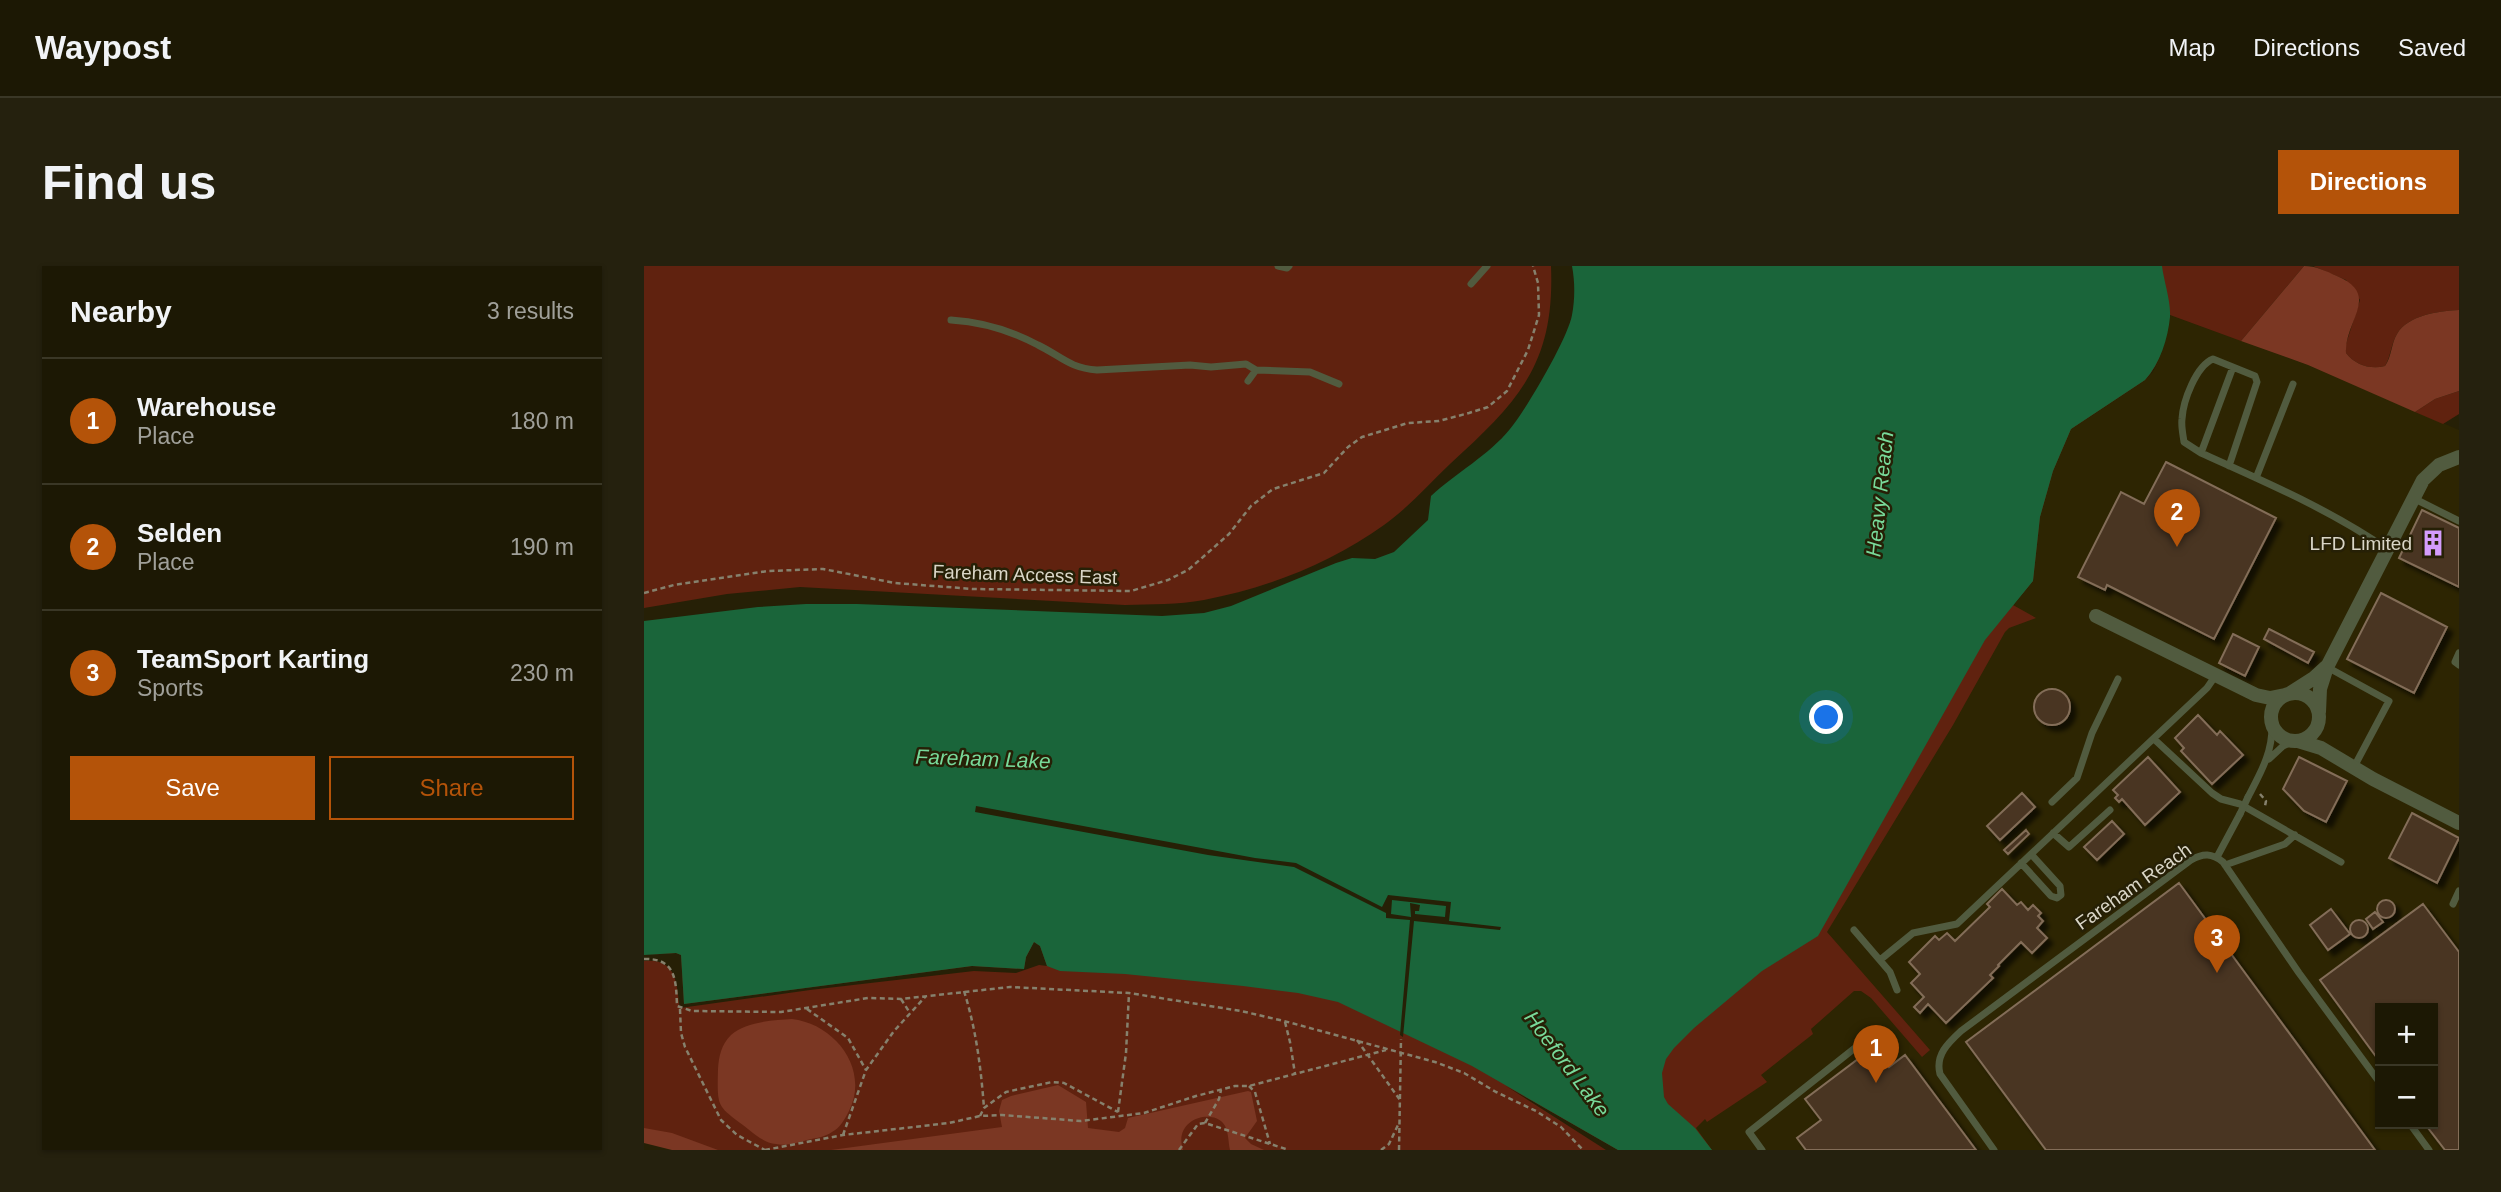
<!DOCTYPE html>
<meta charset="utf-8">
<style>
:root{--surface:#1c1804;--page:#25210e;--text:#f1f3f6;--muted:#a0a09a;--line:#3a3726;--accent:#b45309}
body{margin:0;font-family:Arial,sans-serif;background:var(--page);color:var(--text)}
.controls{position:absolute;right:21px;bottom:21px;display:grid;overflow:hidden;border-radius:0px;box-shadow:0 2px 5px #0004}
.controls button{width:63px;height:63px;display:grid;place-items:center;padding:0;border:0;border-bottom:2px solid var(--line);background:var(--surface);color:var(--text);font:35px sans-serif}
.you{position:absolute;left:1183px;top:452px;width:24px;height:24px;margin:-18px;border:5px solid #fff;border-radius:50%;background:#1a73e8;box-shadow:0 0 0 10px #1a73e833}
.badge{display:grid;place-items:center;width:46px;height:46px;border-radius:50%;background:var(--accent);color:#fff;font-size:23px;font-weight:700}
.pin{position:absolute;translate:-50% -58px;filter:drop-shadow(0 2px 4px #0008)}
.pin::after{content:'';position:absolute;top:37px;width:24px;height:21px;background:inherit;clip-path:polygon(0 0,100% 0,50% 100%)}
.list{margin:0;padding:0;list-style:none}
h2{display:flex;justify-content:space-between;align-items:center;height:91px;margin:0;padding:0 28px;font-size:30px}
h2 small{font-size:23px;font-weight:400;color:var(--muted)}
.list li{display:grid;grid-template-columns:46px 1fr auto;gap:21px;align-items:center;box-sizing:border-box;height:126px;padding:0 28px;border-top:2px solid var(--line)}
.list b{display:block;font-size:26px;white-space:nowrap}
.list p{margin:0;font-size:23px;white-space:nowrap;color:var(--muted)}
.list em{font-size:23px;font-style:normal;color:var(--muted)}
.actions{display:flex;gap:14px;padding:21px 28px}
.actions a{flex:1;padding:16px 0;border:2px solid var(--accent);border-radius:0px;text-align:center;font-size:24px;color:var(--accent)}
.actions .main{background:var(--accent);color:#fff}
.map{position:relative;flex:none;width:1815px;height:884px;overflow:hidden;border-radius:0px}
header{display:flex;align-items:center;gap:42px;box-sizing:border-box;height:98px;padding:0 35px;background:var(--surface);border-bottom:2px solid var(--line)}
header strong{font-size:33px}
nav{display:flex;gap:38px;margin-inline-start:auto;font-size:24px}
.intro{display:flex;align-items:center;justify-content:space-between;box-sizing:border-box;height:168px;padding:0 42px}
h1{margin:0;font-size:49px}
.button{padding:18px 32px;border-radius:0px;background:var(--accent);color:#fff;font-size:24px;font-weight:700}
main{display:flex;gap:42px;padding:0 42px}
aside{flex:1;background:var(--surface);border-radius:0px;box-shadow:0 2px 5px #0004}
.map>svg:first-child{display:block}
.built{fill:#2d2502;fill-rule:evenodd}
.green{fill:#60220f}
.forest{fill:#7b3723}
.water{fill:#1a653a}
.pier{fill:#262006;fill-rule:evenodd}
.building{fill:#483522;stroke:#836d58;stroke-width:2;filter:url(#shadow)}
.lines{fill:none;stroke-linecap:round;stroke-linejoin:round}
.path{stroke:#86816d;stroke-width:2.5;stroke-dasharray:5 3.5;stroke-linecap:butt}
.service{stroke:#515b3f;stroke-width:7}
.minor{stroke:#515b3f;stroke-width:14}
.service-bridge{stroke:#515b3f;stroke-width:7}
.labels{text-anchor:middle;stroke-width:5;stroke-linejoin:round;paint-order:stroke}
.poi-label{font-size:19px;fill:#dad6c7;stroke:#262006;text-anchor:end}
.street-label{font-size:19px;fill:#dad6c7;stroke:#262006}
.water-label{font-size:21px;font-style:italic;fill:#78da9a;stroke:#262006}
</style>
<header>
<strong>Waypost</strong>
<nav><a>Map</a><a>Directions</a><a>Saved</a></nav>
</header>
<div class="intro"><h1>Find us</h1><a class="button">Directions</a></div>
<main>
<aside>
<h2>Nearby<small>3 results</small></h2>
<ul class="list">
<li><span class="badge">1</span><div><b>Warehouse</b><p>Place</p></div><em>180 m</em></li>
<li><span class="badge">2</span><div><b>Selden</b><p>Place</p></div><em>190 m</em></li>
<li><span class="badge">3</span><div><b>TeamSport Karting</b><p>Sports</p></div><em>230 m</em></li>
</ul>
<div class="actions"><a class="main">Save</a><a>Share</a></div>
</aside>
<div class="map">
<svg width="1815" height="884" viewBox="0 0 1815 884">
<defs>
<filter id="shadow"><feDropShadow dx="5.5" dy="5.5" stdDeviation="2" flood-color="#0009"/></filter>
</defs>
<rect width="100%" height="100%" fill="#262006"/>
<path class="built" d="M1526,49L1664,99L1815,164V884H1068L1051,862L1341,374L1389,315L1396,251L1409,205L1427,163L1501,114L1509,106L1519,83ZM1736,742H1789V858H1736Z"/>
<path class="green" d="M0,0H907C911,98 875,135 806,198C785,218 764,242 740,259C687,297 624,322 560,334C534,339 507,338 481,339L156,321L83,328L0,342Z
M1322,0H1660L1597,75L1526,49C1521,73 1518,96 1501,114L1427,163L1409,205L1396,251L1389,315L1369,339L1392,352L1365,362L1361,366L1309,459L1183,666L1286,784L1278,791L1227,732L1217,725H1210L1167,763L1169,768L1117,809L1123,816L1063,856L1061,853L1052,862L1068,884H974L862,820L962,884H47L0,872V695C34,692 32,718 36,742L166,724L330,705L372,707L395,699L403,700L396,680L390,676L382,691L380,703L328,700L40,738L37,689L32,687L0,689L367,661Z
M1669,0H1815V44C1795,45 1764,49 1753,68C1747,78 1747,90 1741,100C1727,104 1711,99 1702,87V78L1716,34L1702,14Z
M1815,125V148L1799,158L1771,146L1791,133Z"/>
<path class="forest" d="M1660,0C1672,0 1682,5 1693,10C1738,29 1700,55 1702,87C1711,99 1727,104 1741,100C1748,90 1747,78 1753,68C1764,49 1795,45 1815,44V125L1791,133L1771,146L1664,99L1597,75Z
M148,753C191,758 226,803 205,845C201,853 196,862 188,866C181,871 172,872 163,874C153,877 142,880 132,878C121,877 113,870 104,863C73,839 73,844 74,803C75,790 77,779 87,769C101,756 130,754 148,753Z
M414,819L442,836L444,862L475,866L481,862L484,852L604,825L607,826L613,855L601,872L607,878L620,884H586C584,876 585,864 579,857C567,843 529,853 539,884H187L358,861L355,845L358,834L367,830Z
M0,862L28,867L74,884H28L0,877Z"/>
<path class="water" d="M928,0H1518C1520,16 1527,35 1526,51C1524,72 1516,98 1501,114L1427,163L1409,205L1396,251L1389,315L1341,374L1174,670L1118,705L1050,762L1030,782L1022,793L1018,807L1020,831L1024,838L1051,862L1068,884H974L828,800L694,736L654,727L599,720L481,708L416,705L403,700L396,680L390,676L382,691L380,703L328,700L40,738L37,689L32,687L0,689V355L114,341L162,338H213L518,350L560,347L587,340L692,297L708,292L731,293L750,286L784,254L787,230C812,207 845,189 866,163C882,144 924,72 928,49C931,33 931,16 928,0Z"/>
<path class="pier" d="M332,540L611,592L652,597L738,641L744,629L807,636L805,655L857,661L856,664L770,655L759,771L756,769L766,654L742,652V647L650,601L564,589L331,546ZM748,634L802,640L801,651L771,648V645H775L776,639L766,637L767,651L747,648Z"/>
<path class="building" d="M1522,196L1632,252L1570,373L1463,319L1461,324L1434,311L1477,226L1500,238Z
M1778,244L1815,262V321L1755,292Z
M1737,327L1803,361L1770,427L1703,393Z
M1625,363L1670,386L1664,397L1620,373Z
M1589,368L1615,381L1601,410L1575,397Z
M1390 441a18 18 0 1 1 36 0a18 18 0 1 1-36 0Z
M1554,449L1573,469L1576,465L1599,489L1568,518L1537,485L1540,482L1531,472Z
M1504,491L1536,526L1501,559L1478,533L1475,536L1471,532L1474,529L1469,524Z
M1655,491L1703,515L1682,556L1660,545L1639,523Z
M1378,527L1391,541L1356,574L1343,560Z
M1768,547L1815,572L1793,617L1745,592Z
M1468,555L1480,568L1453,594L1440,581Z
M1382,564L1385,568L1364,588L1360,584Z
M1535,617L1731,884H1402L1322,776Z
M1358,623L1373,639L1377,636L1384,644L1389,639L1397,647L1394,650L1399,655L1393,662L1403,672L1388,687L1377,676L1354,699L1355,700L1346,709L1349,712L1302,757L1284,738L1276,747L1270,741L1280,731L1267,717L1276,708L1265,696L1291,670L1295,674L1303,667L1311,675L1346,641L1343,638Z
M1733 643a9 9 0 1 1 18 0a9 9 0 1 1-18 0Z
M1779,638L1815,686V884H1801L1781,858H1789V742H1736V796L1676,714Z
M1687,643L1706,668L1684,684L1666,659Z
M1731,646L1739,656L1729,663L1722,653Z
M1706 663a9 9 0 1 1 18 0a9 9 0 1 1-18 0Z
M1230,781L1245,801L1261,789L1332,884H1162L1153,872L1177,854L1161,833Z"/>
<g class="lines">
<path class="path" d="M0,327L30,319L124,305L179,303L251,317L329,323L487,325L524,314L544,304L559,291L585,268L607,240L629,223L680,207L704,181L718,171L764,157L795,155L825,147L844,141L863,125L884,84L895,49L894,17L889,0
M1616,528L1622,535L1621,540
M0,693C32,692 32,714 33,740L48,745L137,746L224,732L257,733L366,721L485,727L597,745L640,755L791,796L820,807L852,826L892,845L917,861L939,884
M320,725C332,763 337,802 340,842
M257,733L266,747
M36,743L37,767L41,781L77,854L93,869L121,884
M163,743L204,772L222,804
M641,756L646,776L651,808
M713,774L756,834
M605,820L611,826L626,878
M474,846L482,787L485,727
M336,850L340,842L362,826L408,816L420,817L474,846
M561,857L575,833L577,824
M199,869L222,804L250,765L282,730
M121,884L199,869L305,857L336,850L358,849L437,855L500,847L552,830L591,820H605L742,784
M535,884L554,858L561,857L645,884
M737,884L745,878L754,859
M755,884L757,773"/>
<path class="service" d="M634,0L643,2L645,0
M827,18L843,0
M307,54C339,56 366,64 394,79C417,90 425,102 453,104L546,99L567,101L602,98L612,104L666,106L695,118
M604,115L612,104
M1557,187L1589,101
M1585,200L1613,116L1611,110L1569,93C1552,100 1539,135 1538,153C1537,160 1539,169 1540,176L1557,187C1621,216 1685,243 1743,283
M1612,212L1649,118
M1769,232L1815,255
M1815,387L1811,396L1815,399
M1683,401L1745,435L1710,501
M1510,473L1568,527L1577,533L1596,538L1697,596
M1625,493L1639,480L1650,475
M1604,531C1617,506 1629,486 1628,457
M1408,536L1433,512L1448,467L1474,413
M1409,567L1425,581L1466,544
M1573,591L1596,548
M1377,597L1407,630L1413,632L1417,629L1416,620L1387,588
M1581,599L1641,578L1651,569
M1809,638L1815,625
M1210,664L1246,706L1253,724
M1236,694L1269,667L1313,658L1563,422L1572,409
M1766,858L1785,884
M1118,884L1105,866L1221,774
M1350,884L1296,808C1291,789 1304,777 1317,765L1547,594C1559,587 1568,587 1579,596L1655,707L1736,817"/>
<path class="minor" d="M1452,350L1612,429L1626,432L1641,429
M1627 451a24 24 0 1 1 48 0a24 24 0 1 1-48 0Z
M1645,428L1670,412L1682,401
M1675,446L1676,423L1683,401L1779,214L1795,199L1815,191
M1654,475L1677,482L1729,513L1815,557"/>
<path class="service-bridge" d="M1596,548L1604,531"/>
</g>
<defs>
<g id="building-bare" transform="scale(2.1)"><path d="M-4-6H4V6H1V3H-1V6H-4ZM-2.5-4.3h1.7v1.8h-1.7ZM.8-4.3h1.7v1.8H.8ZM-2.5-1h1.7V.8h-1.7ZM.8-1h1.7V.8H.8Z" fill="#d49cfc" stroke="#262006" stroke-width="2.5" paint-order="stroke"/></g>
</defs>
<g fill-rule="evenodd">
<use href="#building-bare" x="1789" y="277"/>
</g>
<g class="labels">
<g class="poi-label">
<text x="1768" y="284">LFD Limited</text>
</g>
<g class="street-label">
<text transform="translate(381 308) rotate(2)" y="7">Fareham Access East</text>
<text transform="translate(1489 620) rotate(-35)" y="7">Fareham Reach</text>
</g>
<g class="water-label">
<text transform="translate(1236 228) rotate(-84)" y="7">Heavy Reach</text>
<text transform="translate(339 493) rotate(2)" y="7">Fareham Lake</text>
<text transform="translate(923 798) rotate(53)" y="7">Hoeford Lake</text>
</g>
</g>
</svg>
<div class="controls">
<button>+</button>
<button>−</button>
</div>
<div class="you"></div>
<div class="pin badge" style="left:1232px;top:817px">1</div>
<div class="pin badge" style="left:1533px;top:281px">2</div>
<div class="pin badge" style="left:1573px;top:707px">3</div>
</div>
</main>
